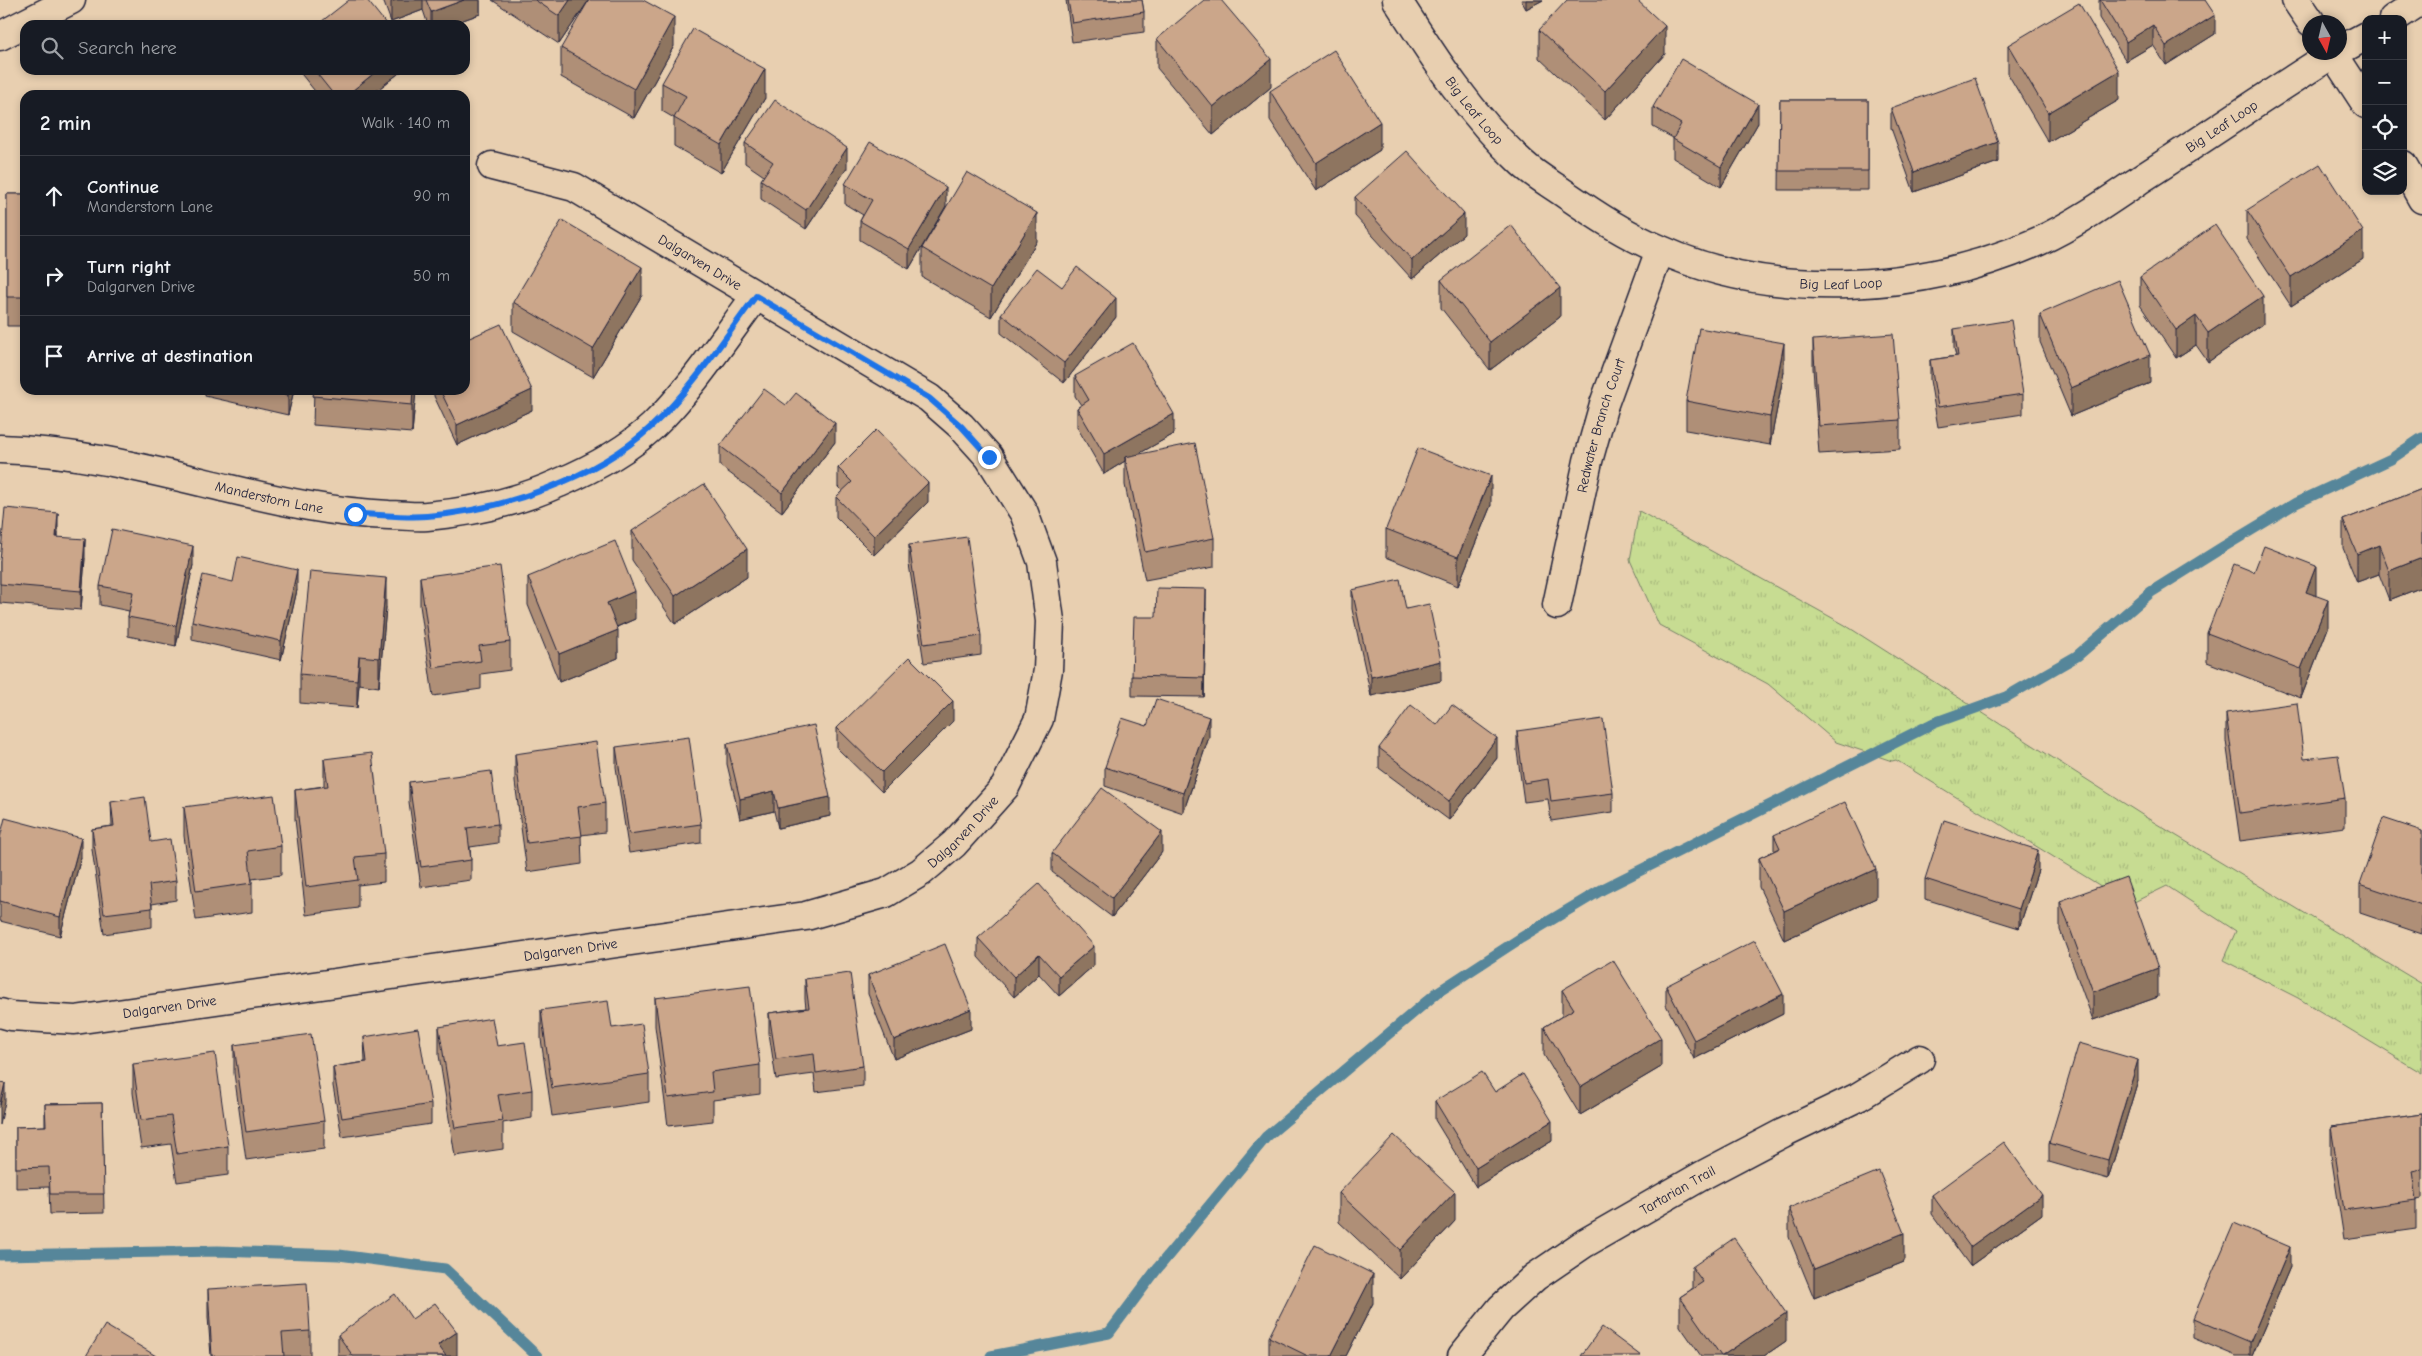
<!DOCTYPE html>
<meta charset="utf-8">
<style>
:root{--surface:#171b24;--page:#242831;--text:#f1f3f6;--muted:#9ea1a6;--line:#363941}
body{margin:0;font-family:"Comic Neue",sans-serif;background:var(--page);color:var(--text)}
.controls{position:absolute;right:15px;top:15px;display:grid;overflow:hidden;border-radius:10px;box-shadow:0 2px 8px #0003}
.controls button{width:45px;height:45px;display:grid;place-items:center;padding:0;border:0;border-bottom:1px solid var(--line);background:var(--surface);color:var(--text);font:25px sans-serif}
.compass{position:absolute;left:2302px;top:15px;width:45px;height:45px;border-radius:50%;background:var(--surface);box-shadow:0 2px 8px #0003;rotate:172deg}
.stop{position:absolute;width:15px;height:15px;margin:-11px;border:4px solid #1a73e8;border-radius:50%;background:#fff}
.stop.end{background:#1a73e8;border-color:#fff;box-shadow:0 1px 5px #0008}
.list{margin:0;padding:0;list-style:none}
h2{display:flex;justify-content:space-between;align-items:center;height:65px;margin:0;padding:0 20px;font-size:21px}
h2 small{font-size:16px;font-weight:400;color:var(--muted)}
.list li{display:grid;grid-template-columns:32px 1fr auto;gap:15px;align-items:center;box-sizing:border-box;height:80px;padding:0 20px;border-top:1px solid var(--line)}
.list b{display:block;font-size:19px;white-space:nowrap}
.list p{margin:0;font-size:16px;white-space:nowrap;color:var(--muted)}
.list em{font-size:16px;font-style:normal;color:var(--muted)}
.icon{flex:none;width:28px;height:28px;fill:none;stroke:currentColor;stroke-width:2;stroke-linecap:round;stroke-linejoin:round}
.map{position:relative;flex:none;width:2422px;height:1356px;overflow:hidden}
.search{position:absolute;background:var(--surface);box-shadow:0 2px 8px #0003;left:20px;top:20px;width:450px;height:55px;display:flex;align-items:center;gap:12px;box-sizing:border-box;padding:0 18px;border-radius:15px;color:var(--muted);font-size:19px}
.panel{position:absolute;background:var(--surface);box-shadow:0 2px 8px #0003;left:20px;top:90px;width:450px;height:305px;border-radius:15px}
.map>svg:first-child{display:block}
.grass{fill:url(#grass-tufts);stroke:#747f66}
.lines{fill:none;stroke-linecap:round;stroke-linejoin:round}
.stream{stroke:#57869a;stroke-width:11}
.street-casing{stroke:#22223b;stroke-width:31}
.street{stroke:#e8cfb0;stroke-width:28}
.wall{fill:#af8f77;stroke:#22223b}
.shaded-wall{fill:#8e7461;stroke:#22223b}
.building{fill:#cba68a;stroke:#22223b}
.route{stroke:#1a73e8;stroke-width:6}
.labels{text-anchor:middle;stroke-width:4.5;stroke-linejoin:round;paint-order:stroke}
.street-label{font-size:14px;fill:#22223b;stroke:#e8cfb0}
</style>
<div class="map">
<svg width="2422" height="1356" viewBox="0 0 2422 1356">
<defs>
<pattern id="grass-tufts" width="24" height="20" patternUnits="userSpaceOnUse" patternTransform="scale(1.25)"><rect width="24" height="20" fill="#c7dc92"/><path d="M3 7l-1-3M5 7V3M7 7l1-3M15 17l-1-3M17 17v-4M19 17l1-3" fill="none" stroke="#abbc7f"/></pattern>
</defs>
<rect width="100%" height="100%" fill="#e8cfb0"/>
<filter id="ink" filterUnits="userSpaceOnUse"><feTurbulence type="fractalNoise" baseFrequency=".02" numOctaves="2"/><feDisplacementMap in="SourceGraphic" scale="10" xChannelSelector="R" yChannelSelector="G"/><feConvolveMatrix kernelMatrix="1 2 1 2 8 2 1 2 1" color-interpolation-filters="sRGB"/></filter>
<g filter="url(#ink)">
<path class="grass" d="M1639,511L1845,625L2147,818L2422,984V1073L2298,998L2223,960L2236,931L2167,886L2130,904L1896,760L1892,761L1836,742L1768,684L1659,625L1630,560Z"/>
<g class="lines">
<path class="stream" d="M0,1255L218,1251L339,1255L445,1269L537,1356
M991,1356L1109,1333L1157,1269L1266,1137L1438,992L1521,938L1603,889L1934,723L2006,697L2077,656L2151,592L2223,547L2296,503L2391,459L2422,438"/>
<g class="street-casing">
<g id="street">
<path id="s1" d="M1397,0C1434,58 1471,116 1522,163C1536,176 1553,185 1568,196C1597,216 1626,235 1659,249C1774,302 1925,292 2039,241C2076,224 2110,200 2144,177C2208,136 2271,92 2336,52"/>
<path d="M2296,0L2311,22"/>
<path d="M2393,19L2422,0"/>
<path d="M0,36L71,0"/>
<path d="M2340,50L2366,36"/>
<path d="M2332,52L2366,104"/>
<path d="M2403,165L2422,199"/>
<path id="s2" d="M0,449C77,451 151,470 226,488C280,501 334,513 389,515C402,515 415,517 427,516C473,512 517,502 559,483C592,469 626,451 653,426C692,388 723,340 756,296"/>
<path id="s3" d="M1557,605L1588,461L1604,404L1660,250"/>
<path id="s4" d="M0,1013L11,1016L75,1020L806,916L886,893L921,872L954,844L1005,787L1039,719L1048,670L1050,621L1042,562L1024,513L989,457L961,426L929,398L574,187L492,166"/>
<path id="s5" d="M1462,1356L1501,1308L1535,1277L1585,1243L1705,1174L1783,1133L1858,1097L1920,1059"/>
</g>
</g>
<use href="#street" class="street"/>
</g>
<path class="wall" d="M383,0H480V14L449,25H428L423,10L391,22Z
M492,0H589L559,44Z
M1066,0H1142L1144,12V32L1072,42Z
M1521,0H1543L1526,9Z
M2099,0H2205L2215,34L2166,65L2153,45L2126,61L2099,18Z
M1539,30L1665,54L1605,120L1539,58Z
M1157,39L1271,87L1213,135L1157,68Z
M2008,45L2119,100L2048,142L2008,74Z
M674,46L634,118L561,77V48Z
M298,70H403L371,95H318Z
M662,83L765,98L721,173L674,146V118L662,111Z
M1270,91L1380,150L1316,191L1270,120Z
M1780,100H1868V190H1779Z
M1653,107L1758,123L1721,187L1673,158V138L1653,127Z
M1891,108L1998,162L1914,192L1891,128Z
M745,143L847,168L806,229L761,199V180L764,176L745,163Z
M845,184L946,206L909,269L860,240V221L863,215L845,204Z
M7,194H25V326H7Z
M1355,197L1464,234L1412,279L1355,216Z
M2247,210L2363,259L2291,306L2247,239Z
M1037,241L991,317L922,277V248Z
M2140,277L2263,324L2208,362L2196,345L2176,358L2140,305Z
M1441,280L1560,317L1490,370L1441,308Z
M1062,287L1116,317L1064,383L1001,333V314Z
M642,295L593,377L513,331V302Z
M2040,314L2150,383L2071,416L2040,342Z
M1954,329L2023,394V414L1938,427L1930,380V360L1956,356L1954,348Z
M1813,340L1900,420V449L1819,454L1813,368Z
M1784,372L1770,445L1686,430V401Z
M1075,376L1174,434L1138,454L1214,538V567L1145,580L1125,485V461L1104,474L1077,427V408L1081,405L1075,396Z
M205,390H294L288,415L205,396Z
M314,390H416L412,433L313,425Z
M434,390H465L532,410L457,445L434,396Z
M835,442L782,512L720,466V446Z
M838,468L928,502L874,555L836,517V497L842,491L838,487Z
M2422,489V587L2389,600L2379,574L2357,582L2343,548V520Z
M1491,505L1458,586L1386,557V529Z
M632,531L747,577L675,624L632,560Z
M58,532V537L85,558L81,610L0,603V561Z
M909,545L981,636V655L924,663L909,564Z
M193,565L176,646L128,636V617L129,611L100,605V586Z
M420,577L510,642V670L481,674V689L433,696L420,605Z
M528,577L635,619L617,627L618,658L559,682L528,605Z
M233,582L297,590L281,660L192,640V621Z
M1352,590L1406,609L1441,681L1371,696L1352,609Z
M2315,595L2328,628L2301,698L2207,662V633Z
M386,607L379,687L359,684L357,708L300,703V674Z
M1206,608L1204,697L1132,696V676L1156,617Z
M2226,713L2345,798V827L2240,841L2226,741Z
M953,721L882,792L837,748V728Z
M1437,725L1497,758L1449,820L1379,768V748Z
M1147,726L1209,737L1183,813L1105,786V767Z
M1517,731L1613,793V812L1551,821L1548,799L1524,802L1517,751Z
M727,744L830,816L778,828L774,811L740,819L727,764Z
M616,747L701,824V843L629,853L616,767Z
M515,754L605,803V832L581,835L582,864L527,872L515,782Z
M324,759L384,854V882L358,885V908L306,915L295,819V790L324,786Z
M409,782L498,824V843L470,847L471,860V880L421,887L409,802Z
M111,802L151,842L176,881V900L152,904V927L104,934L92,849V829L112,826Z
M184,807L281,846V875L252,879V912L196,920L184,836Z
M2422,831V934L2360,913V884Z
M1774,835L1876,898L1784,940L1759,887V858L1774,851Z
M0,838L81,857L60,936L0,921Z
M1162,852L1112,917L1052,872V853Z
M2038,870L2019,928L1925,899V879Z
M2060,901L2158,997L2093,1020L2060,930Z
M978,938L1094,965L1059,996L1039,974L1014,997L978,957Z
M868,975L971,1029L894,1059L868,994Z
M805,979L863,1066V1086L816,1092L814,1074L776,1079L769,1033V1013L806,1008L805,999Z
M1666,986L1783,1014L1694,1059L1666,1005Z
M1562,990L1661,1067L1580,1115L1544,1055V1027L1562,1016Z
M655,998L760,1065V1094L713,1100V1121L668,1126L655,1026Z
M541,1010L612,1028L649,1074V1102L552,1116L541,1039Z
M439,1027L497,1046L532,1090V1118L503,1123V1149L455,1156L439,1055Z
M364,1037L431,1104V1124L342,1137L333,1086V1067L365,1062Z
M234,1045L324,1121V1149L246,1160L234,1073Z
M133,1064L228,1146V1175L177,1182L171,1144L141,1148L133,1093Z
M2138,1080L2108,1179L2049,1162V1143Z
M1435,1101L1552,1141L1476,1187L1435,1120Z
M102,1103L104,1213L50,1214L49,1187L16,1188V1127L45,1126V1104Z
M2422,1114V1198L2416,1199V1229L2344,1239L2331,1155V1127Z
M1339,1193L1455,1221L1400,1279L1339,1222Z
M1932,1195L2042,1214L1970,1266L1932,1214Z
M1789,1208L1904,1262L1814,1298L1789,1237Z
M1692,1267L1786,1341L1764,1356H1701L1680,1326V1297L1692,1289Z
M2290,1267L2252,1356H2236L2193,1338V1318Z
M208,1289L310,1331V1356H211L208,1317Z
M1373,1303L1346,1356H1269V1337Z
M412,1319L457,1356H338V1335Z"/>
<path class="shaded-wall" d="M396,0H423V10L391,22V2Z
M464,0H480V14L449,25H431V12Z
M570,0H589L559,44V16Z
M1526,0H1543L1526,9Z
M2215,15V34L2166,65V46Z
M674,17V46L634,118V89Z
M2153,25V45L2126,61V42Z
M1665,26V54L1605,120V91Z
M1271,59V87L1213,135V107Z
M765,69V98L721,173V145Z
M378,70H403L371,95H347Z
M2119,71V100L2048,142V113Z
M1758,104V123L1721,187V167Z
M1380,122V150L1316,191V163Z
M1998,142V162L1914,192V172Z
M847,148V168L806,229V210Z
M946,187V206L909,269V249Z
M1037,213V241L991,317V289Z
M1464,214V234L1412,279V260Z
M2363,231V259L2291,306V277Z
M642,267V295L593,377V349Z
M1560,288V317L1490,370V342Z
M2263,296V324L2208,362V333Z
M1116,298V317L1064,383V363Z
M2196,316V345L2176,358V330Z
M1784,343V372L1770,445V417Z
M2150,355V383L2071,416V388Z
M289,390H294L288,415V395Z
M413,390H416L412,433V405Z
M532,390V410L457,445V425Z
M1174,414V434L1126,461L1125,457V461L1104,474V454Z
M835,423V442L782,512V493Z
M1491,476V505L1458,586V557Z
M928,483V502L874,555V536Z
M58,513V532L56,556V537Z
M85,539V558L81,610V591Z
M2379,545V574L2357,582V554Z
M193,546V565L176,646V626Z
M747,549V577L675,624V596Z
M2422,558V587L2389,600V571Z
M2316,566V595L2306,620V592Z
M297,570V590L281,660V641Z
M386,578V607L379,687V658Z
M1206,589V608L1204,697V678Z
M635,591V619L607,631V603Z
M2328,600V628L2301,698V669Z
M618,630V658L559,682V654Z
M359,656V684L357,708V680Z
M1441,661V681L1371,696V677Z
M953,701V721L882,792V772Z
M1209,717V737L1183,813V793Z
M1497,738V758L1449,820V801Z
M774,791V811L740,819V799Z
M830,797V816L778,828V808Z
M1162,832V852L1112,917V898Z
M81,838V857L60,936V917Z
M2038,850V870L2019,928V909Z
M1876,869V898L1784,940V911Z
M1094,946V965L1059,996V976Z
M1039,954V974L1014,997V977Z
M2158,968V997L2093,1020V992Z
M1783,994V1014L1694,1059V1040Z
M971,1009V1029L894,1059V1040Z
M1661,1038V1067L1580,1115V1087Z
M2138,1060V1080L2108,1179V1160Z
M5,1083V1102L0,1125V1105Z
M1552,1121V1141L1476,1187V1168Z
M1455,1192V1221L1400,1279V1250Z
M2042,1195V1214L1970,1266V1247Z
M1904,1233V1262L1814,1298V1269Z
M2290,1247V1267L2252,1356H2250V1342Z
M1373,1274V1303L1346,1356H1331Z
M1786,1313V1341L1764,1356H1722Z
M457,1332V1356H438V1345Z"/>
<path class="building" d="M349,0H367L387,25H317Z
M426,0H464L431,12Z
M535,0H570L559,16Z
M589,0H643L674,17L634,89L561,48Z
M1068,0H1142L1144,12L1072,23Z
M1204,0H1221L1271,59L1213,107L1157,39Z
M1567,0H1637L1665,26L1605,91L1539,30Z
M2100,0H2205L2215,15L2166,46L2153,25L2126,42Z
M2079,3L2119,71L2048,113L2008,45Z
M693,29L765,69L721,145L674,118L686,96L662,83Z
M1334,50L1380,122L1316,163L1270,91Z
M1681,59L1758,104L1721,167L1673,139L1681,124L1653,107Z
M314,70H378L347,95H334Z
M1975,78L1998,142L1914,172L1891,108Z
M775,100L847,148L806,210L761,180L773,162L745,143Z
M1780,100H1868V171H1779Z
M870,142L946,187L909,249L860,221L872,200L845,184Z
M1407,151L1464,214L1412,260L1355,197Z
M2320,164L2363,231L2291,277L2247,210Z
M967,172L1037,213L991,289L922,248Z
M7,194H25V297H7Z
M562,220L642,267L593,349L513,302Z
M1511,225L1560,288L1490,342L1441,280Z
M2215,225L2263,296L2208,333L2196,316L2176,330L2140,277Z
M1077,267L1116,298L1064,363L1001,314L1037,268L1062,287Z
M2118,280L2150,355L2071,388L2040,314Z
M2011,320L2023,394L1938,407L1930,360L1958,356L1954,329Z
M501,324L532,390L457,425L440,390H465V340Z
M1699,328L1784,343L1770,417L1686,401Z
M1893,334L1900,420L1819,426L1813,340Z
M1133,343L1174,414L1104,454L1077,408L1089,400L1075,376Z
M764,389L786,405L796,393L835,423L782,493L720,446Z
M264,390H289L288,395Z
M314,390H413L412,405L313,396Z
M876,430L928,483L874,536L836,497L852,482L838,468Z
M1195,443L1214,538L1145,552L1125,457Z
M1418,448L1491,476L1458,557L1386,529Z
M704,484L747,549L675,596L632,531Z
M2422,489V558L2389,571L2379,545L2357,554L2343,520Z
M5,508L58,513L56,537L85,539L81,591L0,584V561Z
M112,529L193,546L176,626L128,617L133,592L100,586Z
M967,537L981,636L924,644L909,545Z
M615,541L635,591L607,603L618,630L559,654L528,577Z
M2264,546L2316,566L2306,592L2328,600L2301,669L2207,633L2234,564L2254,572Z
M238,557L297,570L281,641L192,621L203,575L233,582Z
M500,566L510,642L479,646L481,661L433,668L420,577Z
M310,571L386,578L379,658L359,656L357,680L300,674Z
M1400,579L1406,609L1429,604L1441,661L1371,677L1352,590Z
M1157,588L1206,589L1204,678L1132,676L1134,617H1156Z
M909,657L953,701L882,772L837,728Z
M1156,699L1209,717L1183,793L1105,767L1122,718L1147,726Z
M2297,703L2304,759L2338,755L2345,798L2240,813L2226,713Z
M1411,705L1437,725L1452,705L1497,738L1449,801L1379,748Z
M1603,719L1613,793L1551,801L1548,779L1524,783L1517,731Z
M814,725L830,797L778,808L774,791L740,799L727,744Z
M689,737L701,824L629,834L616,747Z
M596,742L605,803L578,807L582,836L527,843L515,754Z
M372,753L384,854L355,857L358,880L306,887L295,790L328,786L324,759Z
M491,771L498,824L467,828L471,860L421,867L409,782Z
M1102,788L1162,832L1112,898L1052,853Z
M274,795L281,846L248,851L252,883L196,891L184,807Z
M145,797L151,842L170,839L176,881L149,885L152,908L104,914L92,829L114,826L111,802Z
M1845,802L1876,869L1784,911L1759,858L1780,848L1774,835Z
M5,818L81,838L60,917L0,901V838Z
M2383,818L2422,831V905L2360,884Z
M1944,820L2038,850L2019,909L1925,879Z
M2126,877L2158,968L2093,992L2060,901Z
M1039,884L1094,946L1059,976L1039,954L1014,977L978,938Z
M1755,940L1783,994L1694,1040L1666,986Z
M945,944L971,1009L894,1040L868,975Z
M1613,960L1661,1038L1580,1087L1544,1027L1574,1009L1562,990Z
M850,973L863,1066L816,1073L814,1054L776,1059L769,1013L809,1008L805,979Z
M750,986L760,1065L711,1072L713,1092L668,1098L655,998Z
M608,1001L612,1028L642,1024L649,1074L552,1088L541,1010Z
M492,1018L497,1046L525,1042L532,1090L498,1095L503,1121L455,1128L439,1027Z
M418,1028L431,1104L342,1118L333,1067L367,1062L364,1037Z
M311,1034L324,1121L246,1132L234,1045Z
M2079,1043L2138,1060L2108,1160L2049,1143Z
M215,1053L228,1146L177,1154L171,1116L141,1120L133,1064Z
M1482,1072L1495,1092L1523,1074L1552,1121L1476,1168L1435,1101Z
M0,1082L5,1083L0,1105Z
M102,1103L104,1194H50L49,1167L16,1168V1127L46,1126L45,1104Z
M2422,1114V1169L2412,1171L2416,1200L2344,1210L2331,1127Z
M1394,1135L1455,1192L1400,1250L1339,1193Z
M2004,1142L2042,1195L1970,1247L1932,1195Z
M1879,1171L1904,1233L1814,1269L1789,1208Z
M2234,1223L2290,1247L2250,1342L2193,1318Z
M1734,1238L1786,1313L1722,1356H1721L1680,1297L1703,1282L1692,1267Z
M1315,1245L1373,1274L1331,1356H1308L1269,1337Z
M307,1283L310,1331L282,1333L284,1356H212L208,1289Z
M395,1294L412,1319L435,1303L457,1332L438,1345L446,1356H353L338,1335Z
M105,1325L156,1356H86Z
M1602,1327L1641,1356H1581Z"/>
</g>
<g class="lines" filter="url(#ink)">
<path class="route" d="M355,514C378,514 403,518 427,516C503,510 595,479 652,426C692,389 723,340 756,296L929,398L961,426L989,457"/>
</g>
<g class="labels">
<g class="street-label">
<text dy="5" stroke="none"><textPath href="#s1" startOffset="135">Big Leaf Loop</textPath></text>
<text dy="5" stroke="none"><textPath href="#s1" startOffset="975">Big Leaf Loop</textPath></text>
<text transform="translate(700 262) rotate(31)" y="5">Dalgarven Drive</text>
<text dy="5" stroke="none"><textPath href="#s1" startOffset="555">Big Leaf Loop</textPath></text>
<text dy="5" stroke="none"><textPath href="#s3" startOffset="185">Redwater Branch Court</textPath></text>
<text dy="5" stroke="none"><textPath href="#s2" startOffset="274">Manderstorn Lane</textPath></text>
<text dy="5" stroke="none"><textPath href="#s4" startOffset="996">Dalgarven Drive</textPath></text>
<text dy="5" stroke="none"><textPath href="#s4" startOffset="576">Dalgarven Drive</textPath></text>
<text dy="5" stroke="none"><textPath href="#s4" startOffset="171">Dalgarven Drive</textPath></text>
<text dy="5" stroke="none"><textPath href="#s5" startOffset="275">Tartarian Trail</textPath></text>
</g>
</g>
</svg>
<div class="controls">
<button>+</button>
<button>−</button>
<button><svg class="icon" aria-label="locate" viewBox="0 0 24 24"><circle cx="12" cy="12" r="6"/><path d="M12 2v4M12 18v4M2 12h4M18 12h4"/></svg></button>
<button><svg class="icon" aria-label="layers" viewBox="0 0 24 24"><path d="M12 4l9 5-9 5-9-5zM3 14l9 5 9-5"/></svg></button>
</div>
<svg class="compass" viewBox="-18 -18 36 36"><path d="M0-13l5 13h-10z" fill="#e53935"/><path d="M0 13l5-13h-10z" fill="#9ea1a6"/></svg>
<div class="stop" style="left:355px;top:514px"></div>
<div class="stop end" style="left:989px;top:457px"></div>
<div class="search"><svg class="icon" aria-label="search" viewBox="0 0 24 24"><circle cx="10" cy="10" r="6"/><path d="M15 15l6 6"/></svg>Search here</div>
<section class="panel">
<h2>2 min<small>Walk · 140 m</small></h2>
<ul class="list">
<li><svg class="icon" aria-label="ahead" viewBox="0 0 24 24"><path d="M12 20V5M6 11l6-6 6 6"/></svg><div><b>Continue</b><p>Manderstorn Lane</p></div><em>90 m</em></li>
<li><svg class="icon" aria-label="right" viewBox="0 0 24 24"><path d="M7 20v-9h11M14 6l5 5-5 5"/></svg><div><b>Turn right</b><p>Dalgarven Drive</p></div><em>50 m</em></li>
<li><svg class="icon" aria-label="arrive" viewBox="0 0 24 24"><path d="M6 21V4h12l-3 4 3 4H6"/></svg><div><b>Arrive at destination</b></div></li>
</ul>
</section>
</div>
